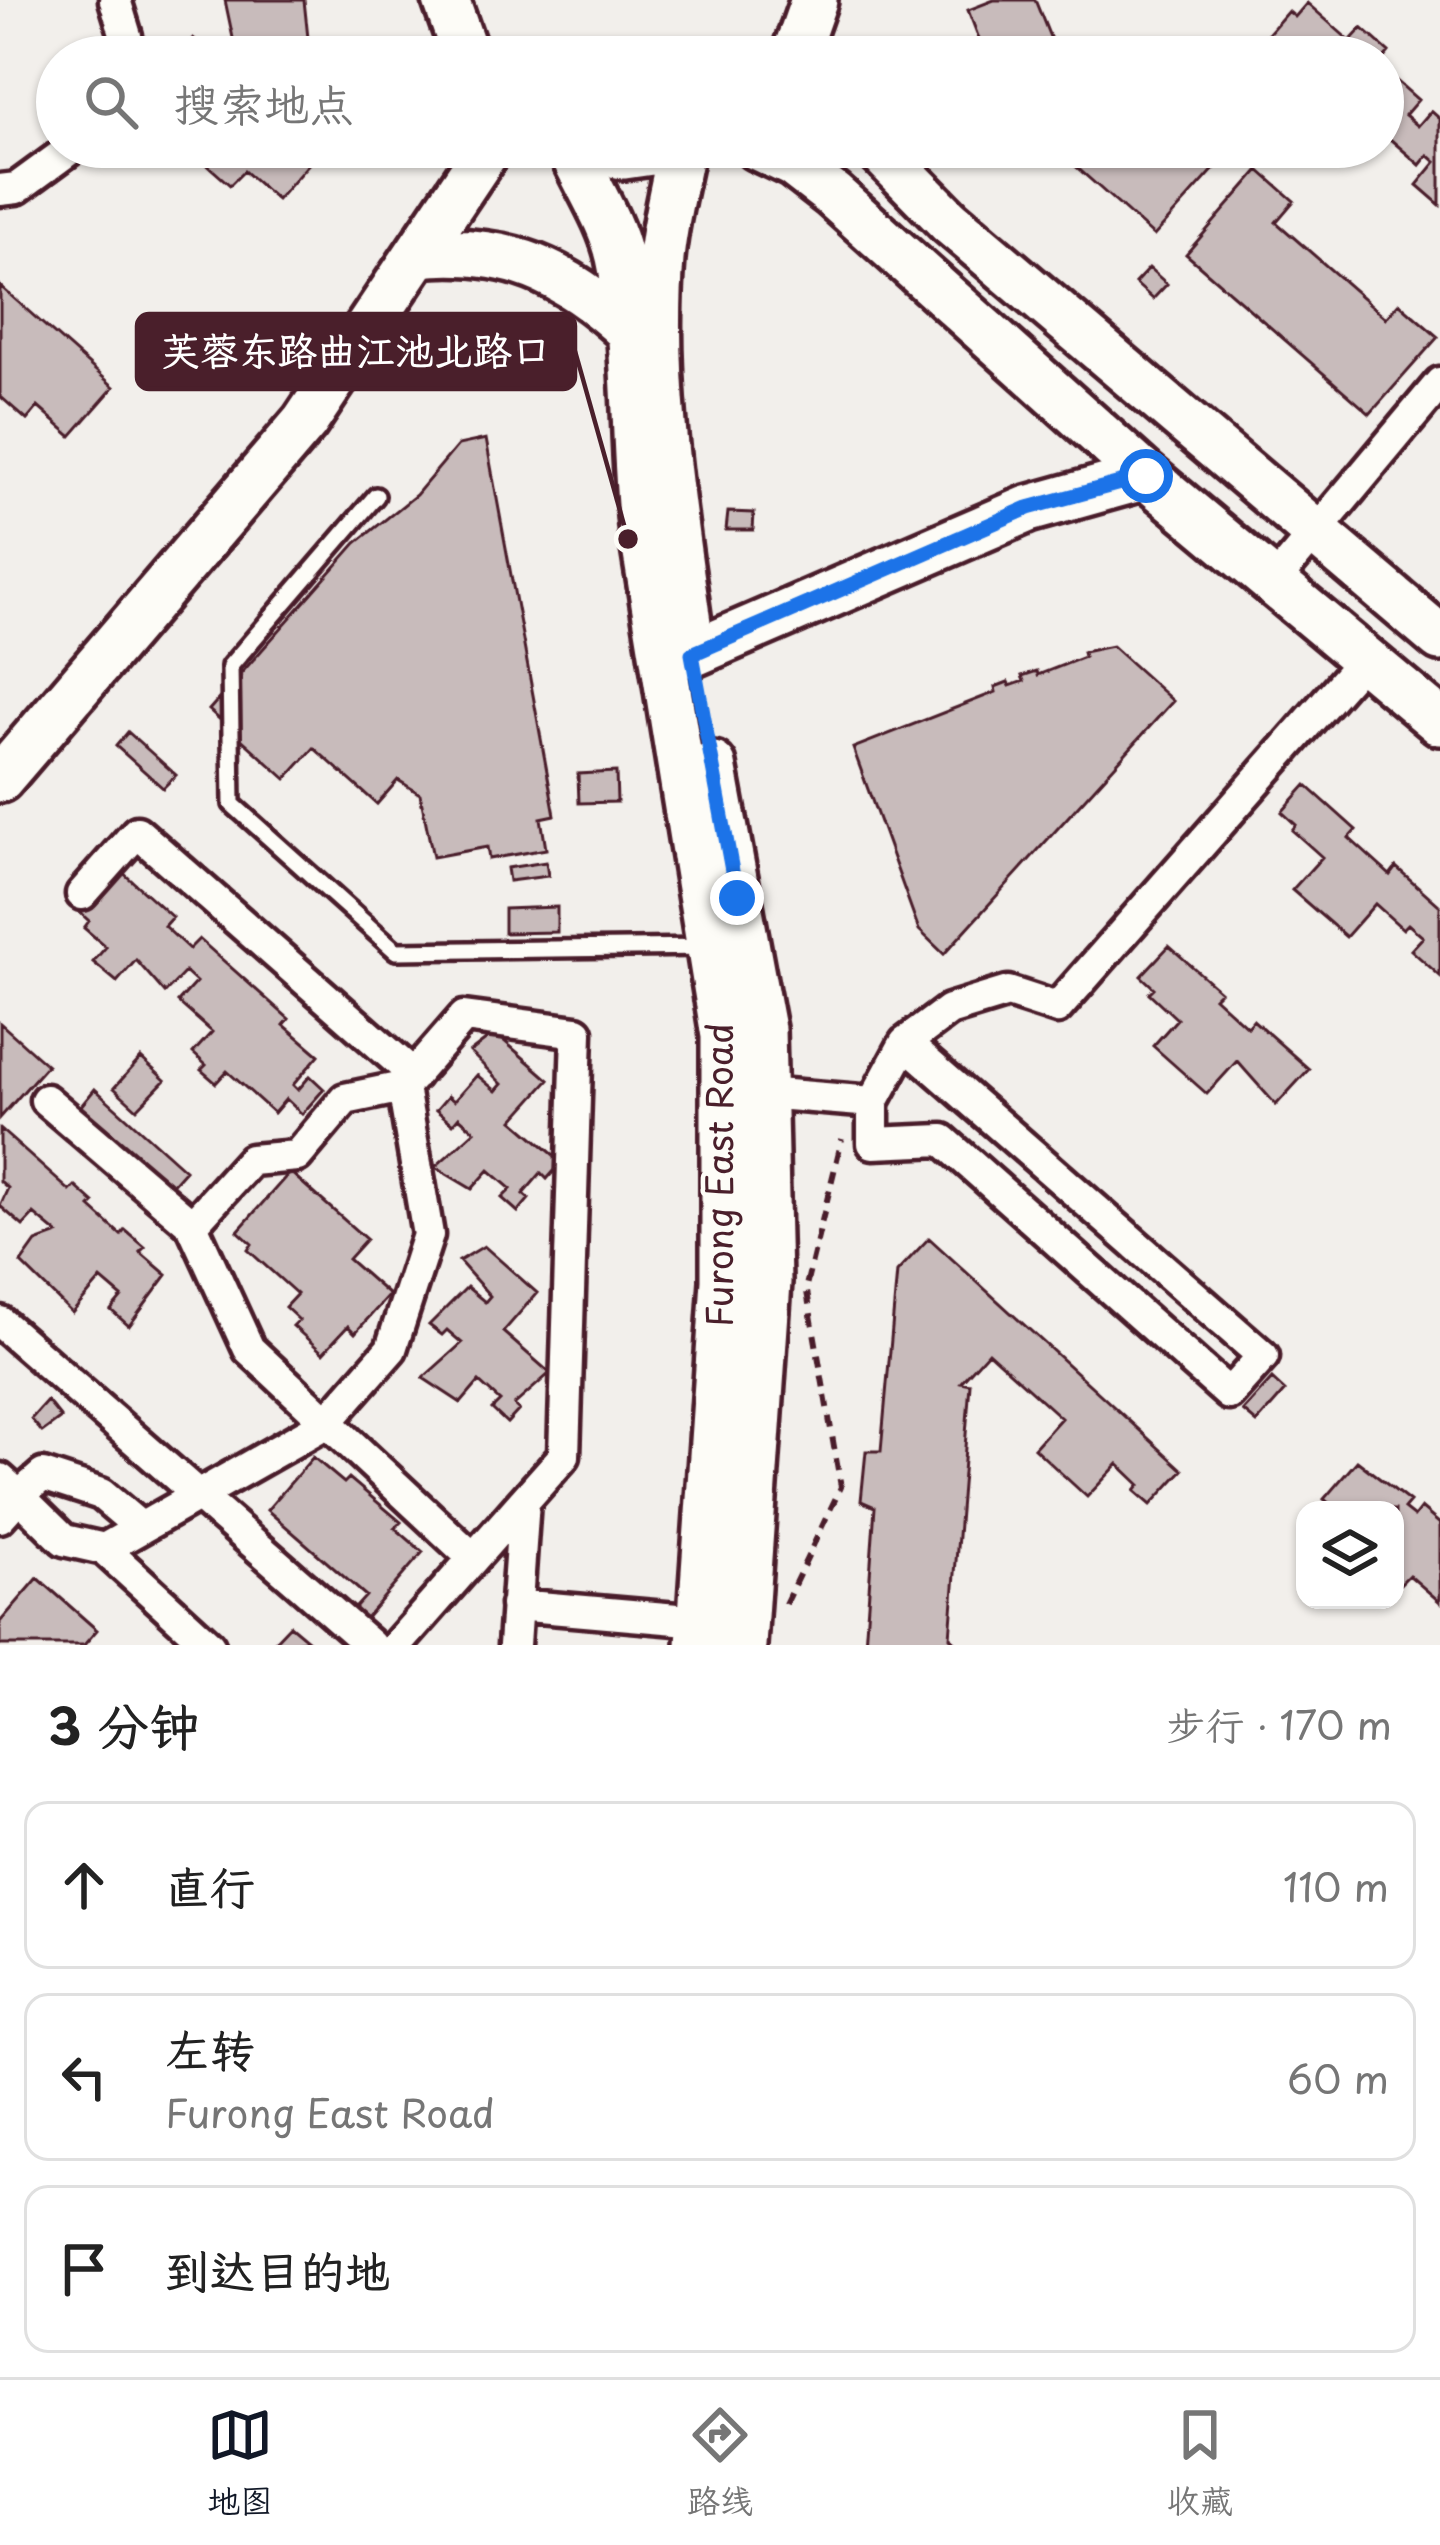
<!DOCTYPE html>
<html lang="zh">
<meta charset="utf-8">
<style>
:root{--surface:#fff;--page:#f2f2f2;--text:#222;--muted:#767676;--line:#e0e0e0;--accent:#111827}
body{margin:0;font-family:"Playpen Sans","LXGW WenKai TC",sans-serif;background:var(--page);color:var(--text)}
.controls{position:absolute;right:36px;bottom:36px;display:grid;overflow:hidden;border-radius:24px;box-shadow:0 3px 9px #0004}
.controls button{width:108px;height:108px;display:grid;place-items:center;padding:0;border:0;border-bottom:3px solid var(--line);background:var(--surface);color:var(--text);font:60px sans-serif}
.stop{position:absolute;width:36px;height:36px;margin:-27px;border:9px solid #1a73e8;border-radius:50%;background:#fff}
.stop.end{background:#1a73e8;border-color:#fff;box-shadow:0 3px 12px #0008}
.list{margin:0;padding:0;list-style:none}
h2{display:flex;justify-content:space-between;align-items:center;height:156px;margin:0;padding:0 48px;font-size:51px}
h2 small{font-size:39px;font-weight:400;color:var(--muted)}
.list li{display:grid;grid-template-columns:78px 1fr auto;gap:36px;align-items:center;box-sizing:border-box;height:168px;margin:0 24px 24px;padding:0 24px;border:3px solid var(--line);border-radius:24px}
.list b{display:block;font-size:45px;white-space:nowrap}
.list p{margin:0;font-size:39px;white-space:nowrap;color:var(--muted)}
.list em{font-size:39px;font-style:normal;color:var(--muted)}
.icon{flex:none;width:66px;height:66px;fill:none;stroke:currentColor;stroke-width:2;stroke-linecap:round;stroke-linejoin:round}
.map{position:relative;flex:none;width:1440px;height:1645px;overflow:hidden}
.search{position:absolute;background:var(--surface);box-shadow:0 3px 9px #0004;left:36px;right:36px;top:36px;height:132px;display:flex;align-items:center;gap:30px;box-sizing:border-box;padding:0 42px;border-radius:66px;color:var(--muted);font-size:45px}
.sheet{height:732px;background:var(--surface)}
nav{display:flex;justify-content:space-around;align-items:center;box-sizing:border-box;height:168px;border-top:3px solid var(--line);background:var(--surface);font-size:33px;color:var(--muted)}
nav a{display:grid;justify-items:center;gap:6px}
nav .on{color:var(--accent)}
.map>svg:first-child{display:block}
.building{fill:#c8bbbb;stroke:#4a1f2b;stroke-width:3}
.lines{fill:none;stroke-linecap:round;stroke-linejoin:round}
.lane-casing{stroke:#4a1f2b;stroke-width:24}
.street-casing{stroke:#4a1f2b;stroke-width:39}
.secondary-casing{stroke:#4a1f2b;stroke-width:54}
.path{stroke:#4a1f2b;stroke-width:6;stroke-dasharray:12 9;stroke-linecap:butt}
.lane{stroke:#fdfcf7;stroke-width:15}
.street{stroke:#fdfcf7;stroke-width:30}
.secondary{stroke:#fdfcf7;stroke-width:45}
.route{stroke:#1a73e8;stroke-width:15}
.labels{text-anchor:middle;stroke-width:9;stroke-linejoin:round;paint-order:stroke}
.street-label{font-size:36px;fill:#4a1f2b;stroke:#fdfcf7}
.leader{fill:none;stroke:#4a1f2b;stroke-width:4.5}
.callout-dot{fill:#4a1f2b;stroke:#fdfcf7;stroke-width:4.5}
.callout{fill:#4a1f2b;stroke:#4a1f2b;stroke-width:4.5}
.callout-label{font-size:39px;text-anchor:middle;font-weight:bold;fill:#fff}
</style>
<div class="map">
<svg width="1440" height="1645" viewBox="0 0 1440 1645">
<rect width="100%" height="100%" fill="#f2efeb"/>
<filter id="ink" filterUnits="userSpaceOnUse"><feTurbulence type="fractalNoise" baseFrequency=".00833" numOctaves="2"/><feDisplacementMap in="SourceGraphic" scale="24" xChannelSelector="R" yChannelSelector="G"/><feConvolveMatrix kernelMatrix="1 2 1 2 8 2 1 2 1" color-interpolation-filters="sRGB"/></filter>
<g filter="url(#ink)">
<path class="building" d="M225,0H304L310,57H237Z
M994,0H1035L1058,57H986L968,10Z
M1307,3L1350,41L1362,28L1389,52L1383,59L1311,57L1304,48L1294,57L1268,34L1288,11L1295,17Z
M193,38L215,57H176Z
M1383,69L1418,100L1405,115L1418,126L1431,111L1440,119V205L1417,185L1436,162L1428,155L1420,165L1383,133Z
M187,147H320V151L277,200L244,171L230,185Z
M1054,147H1195L1217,166L1154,236Z
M1259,170L1294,201L1276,222L1386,318L1399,303L1438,337L1370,414L1186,254Z
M1149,268L1167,284L1153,299L1135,283Z
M0,286L114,387L71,436L38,407L27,420L0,396Z
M486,439L555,815L541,818L546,849L489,859L487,847L433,857L420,794L398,780L377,804L314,748L286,779L209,710L356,543L416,495L458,445Z
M728,512L754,513L753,530H726Z
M1112,646L1173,701L944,954L919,930L853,748L996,692L995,687L1008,682L1010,686L1024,681L1022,676L1037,671L1038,675L1084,657L1083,652Z
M128,732L176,775L163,788L116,746Z
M616,772L617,802L579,803L578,774Z
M1306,785L1356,830L1349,838L1390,875L1396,867L1440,906V976L1411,950L1423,937L1408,924L1403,929L1375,904L1346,937L1292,890L1322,857L1292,830L1296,825L1282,812Z
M546,862L548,876L509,881L507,868Z
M120,870L172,917L164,926L189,949L199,939L289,1019L284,1025L319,1055L293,1085L298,1090L310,1076L324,1089L302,1114L286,1099L274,1113L227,1071L216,1083L201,1070L206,1065L193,1053L212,1032L178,1002L196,982L185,972L165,993L136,960L117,982L93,962L106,947L84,928L89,921L74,907L91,888Z
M557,907V932L504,933V909Z
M1169,946L1220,991L1214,997L1247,1027L1253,1020L1309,1069L1276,1105L1237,1061L1207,1094L1153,1046L1177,1019L1149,993L1154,988L1141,976Z
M0,1023L47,1065L0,1118Z
M495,1033L549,1080L513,1120L562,1162L547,1179L541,1173L523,1194L529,1199L518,1212L502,1198L511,1189L489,1170L472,1189L435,1167L475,1131L459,1117L453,1124L436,1110L448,1096L454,1101L477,1075L496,1091L502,1084L470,1052Z
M141,1058L165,1080L137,1109L114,1088Z
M95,1089L185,1170L170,1187L80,1107Z
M0,1129L70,1191L75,1186L94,1203L90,1207L121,1235L125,1230L145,1247L140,1252L167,1275L129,1326L111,1310L122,1297L101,1279L72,1313L21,1263L36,1242L58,1234L34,1214L23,1226L0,1206L8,1188L0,1181Z
M290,1172L366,1239L348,1259L389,1295L355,1333L348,1326L323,1353L293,1326L299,1320L285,1307L297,1294L248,1250L252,1244L238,1231Z
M929,1238L1183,1470L1151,1505L1135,1491L1140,1485L1118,1464L1087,1497L1034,1448L1061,1418L988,1352L961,1382L970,1384L950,1637L959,1645H865L875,1507L861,1501L866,1451H881L897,1272Z
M484,1246L537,1293L503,1332L550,1373L514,1405L519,1410L507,1423L492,1409L500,1401L479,1382L461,1403L423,1378L462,1343L447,1330L442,1335L429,1325L467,1287L485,1302L490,1296L459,1261Z
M1272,1379L1285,1391L1257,1423L1243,1411Z
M47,1401L61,1418L42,1432L31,1419Z
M313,1457L344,1483L349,1478L401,1522L395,1528L423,1552L358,1627L347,1617L366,1596L267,1510Z
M1357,1461L1410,1502L1404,1509L1414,1517L1421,1508L1440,1524V1602L1409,1575L1400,1584L1395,1580V1510H1337L1324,1499Z
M38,1578L97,1630L84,1645H0V1622Z
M290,1625L308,1640L271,1645Z"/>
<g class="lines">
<g class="lane-casing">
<path id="lane" d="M376,496L230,666L232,804L396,951L708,947"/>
</g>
<g class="street-casing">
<path id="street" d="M115,0L126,36L122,57
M0,190L17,188L73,147
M1273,583L1440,383
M82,894L137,832L414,1075
M763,1093L873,1102L905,1043L949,1010L1008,992L1057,1008L1363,660
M46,1100L192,1225L249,1349L473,1558
M873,1102V1143L943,1140L1229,1394L1263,1356L905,1043
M192,1225L251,1160L297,1156L345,1099L403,1087
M0,1322L370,1645
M0,1479L19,1496L43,1475L101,1494L141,1528
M0,1517L19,1496L64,1540L104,1549
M516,1605L700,1621
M209,1645L104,1549L326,1423L391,1349L428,1235L403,1087L464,1017L577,1032L564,1456L524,1501
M397,1645L524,1501L514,1645"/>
</g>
<g class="secondary-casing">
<path id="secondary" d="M446,0L466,57
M794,57L814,0
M570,147C585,182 611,220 619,257C639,348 632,443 643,535L724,1036V1281L699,1645
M573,147L624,156L686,147
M757,147L793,164L833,195L1146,476L1440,722
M876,147L949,221L1440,638
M681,149C674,186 664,223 661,259C651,382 672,508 689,630
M418,254C508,245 565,271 630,332
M692,654L1028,509L1146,476
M713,765L762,1029L768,1282L743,1645
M0,779L305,422L489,147"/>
</g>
<path class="path" d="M785,1604L841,1487L806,1286L842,1139"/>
<use href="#lane" class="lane"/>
<use href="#street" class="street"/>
<use href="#secondary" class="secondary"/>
</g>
</g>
<g class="lines" filter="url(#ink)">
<path class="route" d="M737,898L692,654L1028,508L1146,476"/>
</g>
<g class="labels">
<g class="street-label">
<text transform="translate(720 1175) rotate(-90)" y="13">Furong East Road</text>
</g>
</g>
<path class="leader" d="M628 539L575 351"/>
<circle class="callout-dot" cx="628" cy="539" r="12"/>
<rect class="callout" x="137" y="314" width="438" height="75" rx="12"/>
<g class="callout-label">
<text x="356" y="365">芙蓉东路曲江池北路口</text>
</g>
</svg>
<div class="controls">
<button><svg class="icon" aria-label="layers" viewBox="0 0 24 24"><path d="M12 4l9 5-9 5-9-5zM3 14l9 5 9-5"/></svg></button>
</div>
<div class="stop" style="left:1146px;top:476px"></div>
<div class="stop end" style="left:737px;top:898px"></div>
<div class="search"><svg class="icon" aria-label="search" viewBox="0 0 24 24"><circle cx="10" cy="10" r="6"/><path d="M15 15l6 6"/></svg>搜索地点</div>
</div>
<section class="sheet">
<h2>3 分钟<small>步行 · 170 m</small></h2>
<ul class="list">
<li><svg class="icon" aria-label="ahead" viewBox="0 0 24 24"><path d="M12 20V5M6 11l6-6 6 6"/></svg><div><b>直行</b></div><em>110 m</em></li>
<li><svg class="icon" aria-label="left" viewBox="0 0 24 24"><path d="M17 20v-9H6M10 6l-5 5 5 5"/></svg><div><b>左转</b><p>Furong East Road</p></div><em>60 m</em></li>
<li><svg class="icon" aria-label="arrive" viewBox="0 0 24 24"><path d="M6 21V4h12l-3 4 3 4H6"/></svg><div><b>到达目的地</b></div></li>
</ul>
</section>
<nav>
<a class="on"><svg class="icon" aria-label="map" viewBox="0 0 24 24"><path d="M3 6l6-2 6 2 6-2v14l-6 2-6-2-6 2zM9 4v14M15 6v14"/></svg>地图</a>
<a><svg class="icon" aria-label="directions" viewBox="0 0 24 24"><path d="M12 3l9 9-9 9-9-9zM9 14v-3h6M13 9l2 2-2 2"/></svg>路线</a>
<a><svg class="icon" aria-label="saved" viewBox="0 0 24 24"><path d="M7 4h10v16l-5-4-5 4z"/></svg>收藏</a>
</nav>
